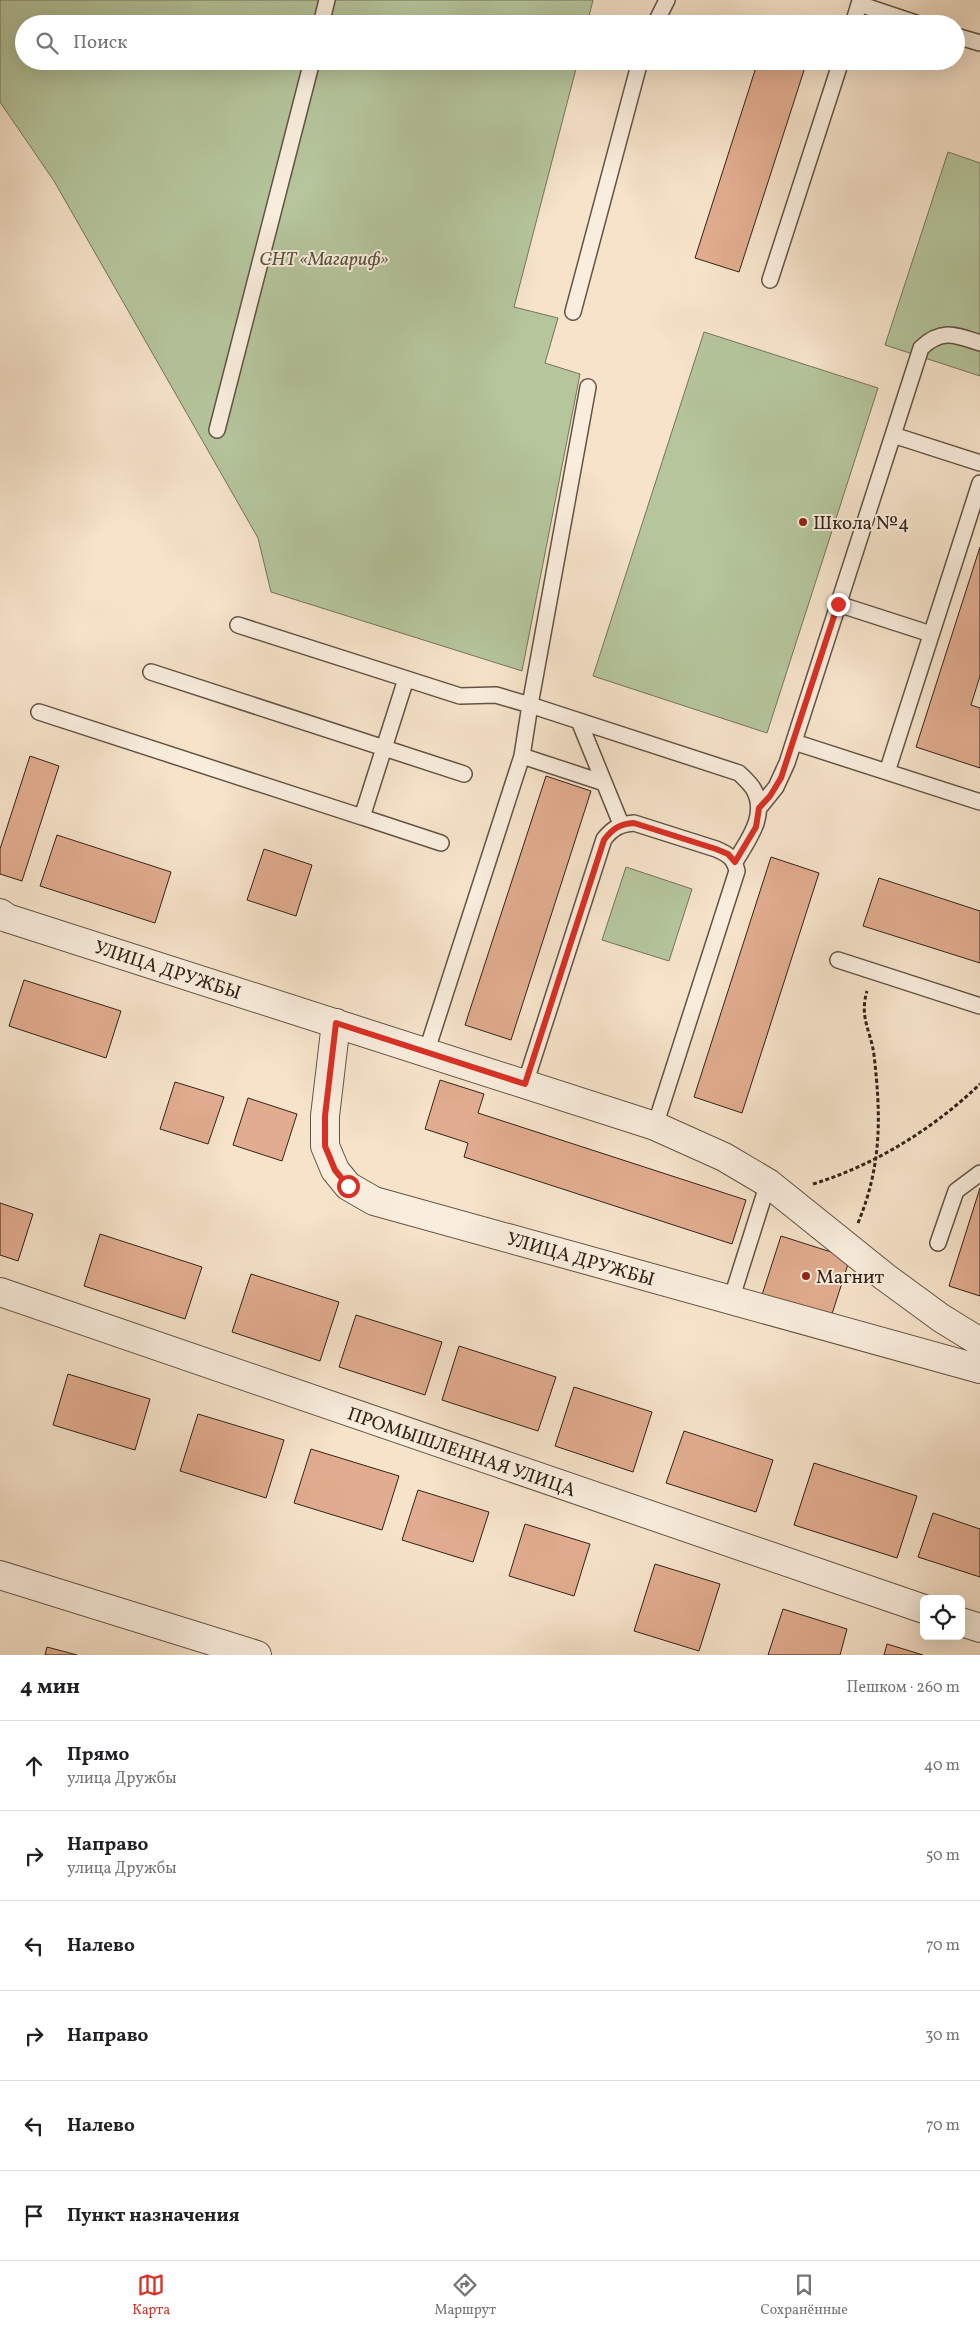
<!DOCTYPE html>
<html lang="ru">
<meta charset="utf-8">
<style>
:root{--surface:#fff;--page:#f6f6f6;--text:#202124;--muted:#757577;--line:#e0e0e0;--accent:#d93025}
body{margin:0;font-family:Vollkorn,serif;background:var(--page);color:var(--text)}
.controls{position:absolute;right:15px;bottom:15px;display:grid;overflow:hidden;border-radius:8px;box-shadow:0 5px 20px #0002}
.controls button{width:45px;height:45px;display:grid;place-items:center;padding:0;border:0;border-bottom:1px solid var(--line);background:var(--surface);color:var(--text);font:25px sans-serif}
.stop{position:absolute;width:15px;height:15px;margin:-11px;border:4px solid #d93025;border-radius:50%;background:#fff}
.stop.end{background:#d93025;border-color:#fff;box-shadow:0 1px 5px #0008}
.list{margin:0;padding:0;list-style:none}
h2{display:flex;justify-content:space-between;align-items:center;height:65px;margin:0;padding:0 20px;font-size:21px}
h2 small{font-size:16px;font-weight:400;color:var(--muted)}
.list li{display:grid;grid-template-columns:32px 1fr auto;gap:15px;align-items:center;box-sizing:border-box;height:90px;padding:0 20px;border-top:1px solid var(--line)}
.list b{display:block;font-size:19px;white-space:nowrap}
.list p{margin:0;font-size:16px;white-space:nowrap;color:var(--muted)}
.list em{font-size:16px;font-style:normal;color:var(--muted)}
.icon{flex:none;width:28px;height:28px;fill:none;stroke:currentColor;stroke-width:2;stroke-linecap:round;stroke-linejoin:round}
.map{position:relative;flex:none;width:980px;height:1655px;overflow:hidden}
.search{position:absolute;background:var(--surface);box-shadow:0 5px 20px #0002;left:15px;right:15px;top:15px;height:55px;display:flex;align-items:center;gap:12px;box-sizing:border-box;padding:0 18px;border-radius:28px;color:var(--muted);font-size:19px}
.sheet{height:605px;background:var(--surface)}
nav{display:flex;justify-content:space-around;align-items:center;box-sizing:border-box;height:70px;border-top:1px solid var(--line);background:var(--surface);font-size:14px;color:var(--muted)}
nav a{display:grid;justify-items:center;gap:2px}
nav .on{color:var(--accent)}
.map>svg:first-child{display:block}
.green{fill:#b5c59c;stroke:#74745a}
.building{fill:#e1ac8f;stroke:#322317}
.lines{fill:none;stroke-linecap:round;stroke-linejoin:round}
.lane-casing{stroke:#635344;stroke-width:18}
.street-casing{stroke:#635344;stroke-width:30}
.path{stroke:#322317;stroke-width:3;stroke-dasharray:4 2.5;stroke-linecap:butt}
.lane{stroke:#f9eddd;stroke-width:15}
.street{stroke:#f9eddd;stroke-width:28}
.route{stroke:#d93025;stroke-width:6}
.poi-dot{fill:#8f2418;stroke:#f9eddd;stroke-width:2}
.labels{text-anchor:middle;stroke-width:4;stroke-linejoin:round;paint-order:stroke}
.park-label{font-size:19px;font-style:italic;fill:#59543f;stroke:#f9eddd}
.poi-label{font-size:19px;fill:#322317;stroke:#f9eddd;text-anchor:start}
.street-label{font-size:19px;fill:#322317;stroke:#f9eddd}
</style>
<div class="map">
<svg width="980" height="1655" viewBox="0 0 980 1655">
<rect width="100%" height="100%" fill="#f6e3ca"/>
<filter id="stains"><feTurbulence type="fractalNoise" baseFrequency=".004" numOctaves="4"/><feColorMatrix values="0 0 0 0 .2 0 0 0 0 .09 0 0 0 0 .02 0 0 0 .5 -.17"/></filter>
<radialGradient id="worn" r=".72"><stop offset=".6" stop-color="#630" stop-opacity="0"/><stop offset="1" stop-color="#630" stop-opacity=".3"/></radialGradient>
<path class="green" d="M0,0H593L587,24H24V61H578L514,307L558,318L545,363L580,374L522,671L271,592L258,538L54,181L0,102Z
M948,152L980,163V376L885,345Z
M704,332L878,388L767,733L593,676Z
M626,867L692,889L669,961L602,940Z"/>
<path class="building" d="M773,16L797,24H770Z
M758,61H807L739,272L695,258Z
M980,547V676L971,705L980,708V768L916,747Z
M30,756L59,766L22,881L0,874V849Z
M546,776L591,791L511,1040L465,1025Z
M57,835L171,872L155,923L40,886Z
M264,849L312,865L296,916L247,900Z
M771,857L819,873L742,1113L694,1097Z
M879,878L980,911V963L863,926Z
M24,980L121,1011L106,1058L9,1026Z
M440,1080L484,1094L478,1113L746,1200L732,1244L464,1157L468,1143L425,1129Z
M175,1082L224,1097L208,1144L160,1129Z
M248,1098L297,1114L282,1161L233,1145Z
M980,1188V1296L949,1286Z
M0,1203L33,1214L18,1261L0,1255Z
M100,1234L202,1267L185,1319L84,1286Z
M781,1236L850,1258L831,1317L762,1295Z
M251,1274L339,1302L320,1361L232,1332Z
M356,1315L442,1342L425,1395L339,1367Z
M459,1346L556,1377L538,1431L442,1400Z
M68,1374L150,1399L135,1450L53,1425Z
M574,1387L652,1412L633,1472L555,1446Z
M198,1414L284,1440L266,1498L180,1471Z
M684,1431L773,1460L756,1512L666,1483Z
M311,1449L399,1476L382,1530L294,1503Z
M814,1463L917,1496L897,1558L794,1525Z
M418,1490L489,1512L473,1562L402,1540Z
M933,1513L980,1529V1577L918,1557Z
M525,1524L590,1544L574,1596L509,1576Z
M655,1564L720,1584L699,1651L634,1631Z
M783,1609L847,1629L840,1655H768Z
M887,1644L923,1655H884Z
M47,1647L77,1655H45Z"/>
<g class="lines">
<g class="lane-casing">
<path id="lane" d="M321,24L327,0
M655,24L667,0
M853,24L859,4L919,24
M956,36L980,43
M770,280L841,61
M573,312L640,61
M217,430L312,61
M893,435L921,348C942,328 956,335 980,343
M838,604L931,634
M238,625L460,696L496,695L530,705L588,387
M151,672L464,774
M39,712L362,817L406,679
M579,721L621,824
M794,742L980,802
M522,756L604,783
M887,772L980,483
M759,808L776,787L787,763L893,435L980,463
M362,817L441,843
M838,960L980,1006
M426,1053L522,756L530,705L739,773C744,778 751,784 754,790C768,816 747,841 735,862
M525,1084L604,839C613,828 620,824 634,823L716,849C728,854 734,858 737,871L655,1126
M938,1243L956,1191L980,1173
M731,1300L768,1183"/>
</g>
<g class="street-casing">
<path id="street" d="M0,913L7,918L655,1126L724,1157L768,1183L885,1277L941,1318L980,1342
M336,1023L325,1116V1146L335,1170L348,1186L374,1201L980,1369
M0,1292L924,1609
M0,1575L257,1655
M961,1622L980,1628"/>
</g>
<path class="path" d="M813,1184C875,1165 933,1129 980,1084
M858,1223C882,1165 881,1116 874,1055C871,1031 859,1018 867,991"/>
<use href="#lane" class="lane"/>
<use href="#street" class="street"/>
</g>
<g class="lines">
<path class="route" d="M348,1186L335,1170L325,1146V1116L336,1023L525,1084L604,840C613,828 620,824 634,823L716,849L728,854L735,862L756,827L759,808L770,796L781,778L838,604"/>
</g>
<g class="poi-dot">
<circle cx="803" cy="522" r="5"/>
<circle cx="806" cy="1276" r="5"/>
</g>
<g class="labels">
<g class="park-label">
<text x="324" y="265">СНТ «Магариф»</text>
</g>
<g class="poi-label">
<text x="813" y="529">Школа №4</text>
<text x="816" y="1283">Магнит</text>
</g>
<g class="street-label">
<text transform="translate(168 969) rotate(18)" y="7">УЛИЦА ДРУЖБЫ</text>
<text transform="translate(581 1258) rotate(16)" y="7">УЛИЦА ДРУЖБЫ</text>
<text transform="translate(462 1451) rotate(19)" y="7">ПРОМЫШЛЕННАЯ УЛИЦА</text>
</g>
</g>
<rect width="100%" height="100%" filter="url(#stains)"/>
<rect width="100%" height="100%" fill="url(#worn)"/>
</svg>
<div class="controls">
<button><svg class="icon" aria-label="locate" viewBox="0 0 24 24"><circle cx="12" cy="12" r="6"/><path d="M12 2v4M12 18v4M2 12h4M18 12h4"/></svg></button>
</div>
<div class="stop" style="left:348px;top:1186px"></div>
<div class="stop end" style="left:838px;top:604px"></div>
<div class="search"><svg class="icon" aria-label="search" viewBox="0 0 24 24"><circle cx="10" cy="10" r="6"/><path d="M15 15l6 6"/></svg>Поиск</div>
</div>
<section class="sheet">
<h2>4 мин<small>Пешком · 260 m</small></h2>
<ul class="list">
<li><svg class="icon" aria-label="ahead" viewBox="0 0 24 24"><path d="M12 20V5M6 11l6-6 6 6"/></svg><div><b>Прямо</b><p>улица Дружбы</p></div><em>40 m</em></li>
<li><svg class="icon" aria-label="right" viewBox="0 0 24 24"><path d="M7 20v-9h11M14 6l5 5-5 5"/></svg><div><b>Направо</b><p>улица Дружбы</p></div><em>50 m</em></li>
<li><svg class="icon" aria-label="left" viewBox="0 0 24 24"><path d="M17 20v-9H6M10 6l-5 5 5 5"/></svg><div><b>Налево</b></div><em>70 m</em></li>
<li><svg class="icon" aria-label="right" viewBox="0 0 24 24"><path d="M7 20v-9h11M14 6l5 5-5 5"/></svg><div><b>Направо</b></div><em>30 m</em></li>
<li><svg class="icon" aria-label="left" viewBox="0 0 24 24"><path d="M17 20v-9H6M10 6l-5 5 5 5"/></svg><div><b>Налево</b></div><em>70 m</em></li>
<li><svg class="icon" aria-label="arrive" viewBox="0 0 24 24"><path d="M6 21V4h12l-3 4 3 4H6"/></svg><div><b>Пункт назначения</b></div></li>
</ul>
</section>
<nav>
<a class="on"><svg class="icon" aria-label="map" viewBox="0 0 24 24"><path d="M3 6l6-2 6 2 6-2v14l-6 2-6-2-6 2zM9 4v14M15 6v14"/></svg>Карта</a>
<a><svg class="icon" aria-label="directions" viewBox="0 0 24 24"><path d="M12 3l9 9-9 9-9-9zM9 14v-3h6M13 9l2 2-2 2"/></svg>Маршрут</a>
<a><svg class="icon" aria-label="saved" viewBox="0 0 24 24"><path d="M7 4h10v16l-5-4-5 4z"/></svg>Сохранённые</a>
</nav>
